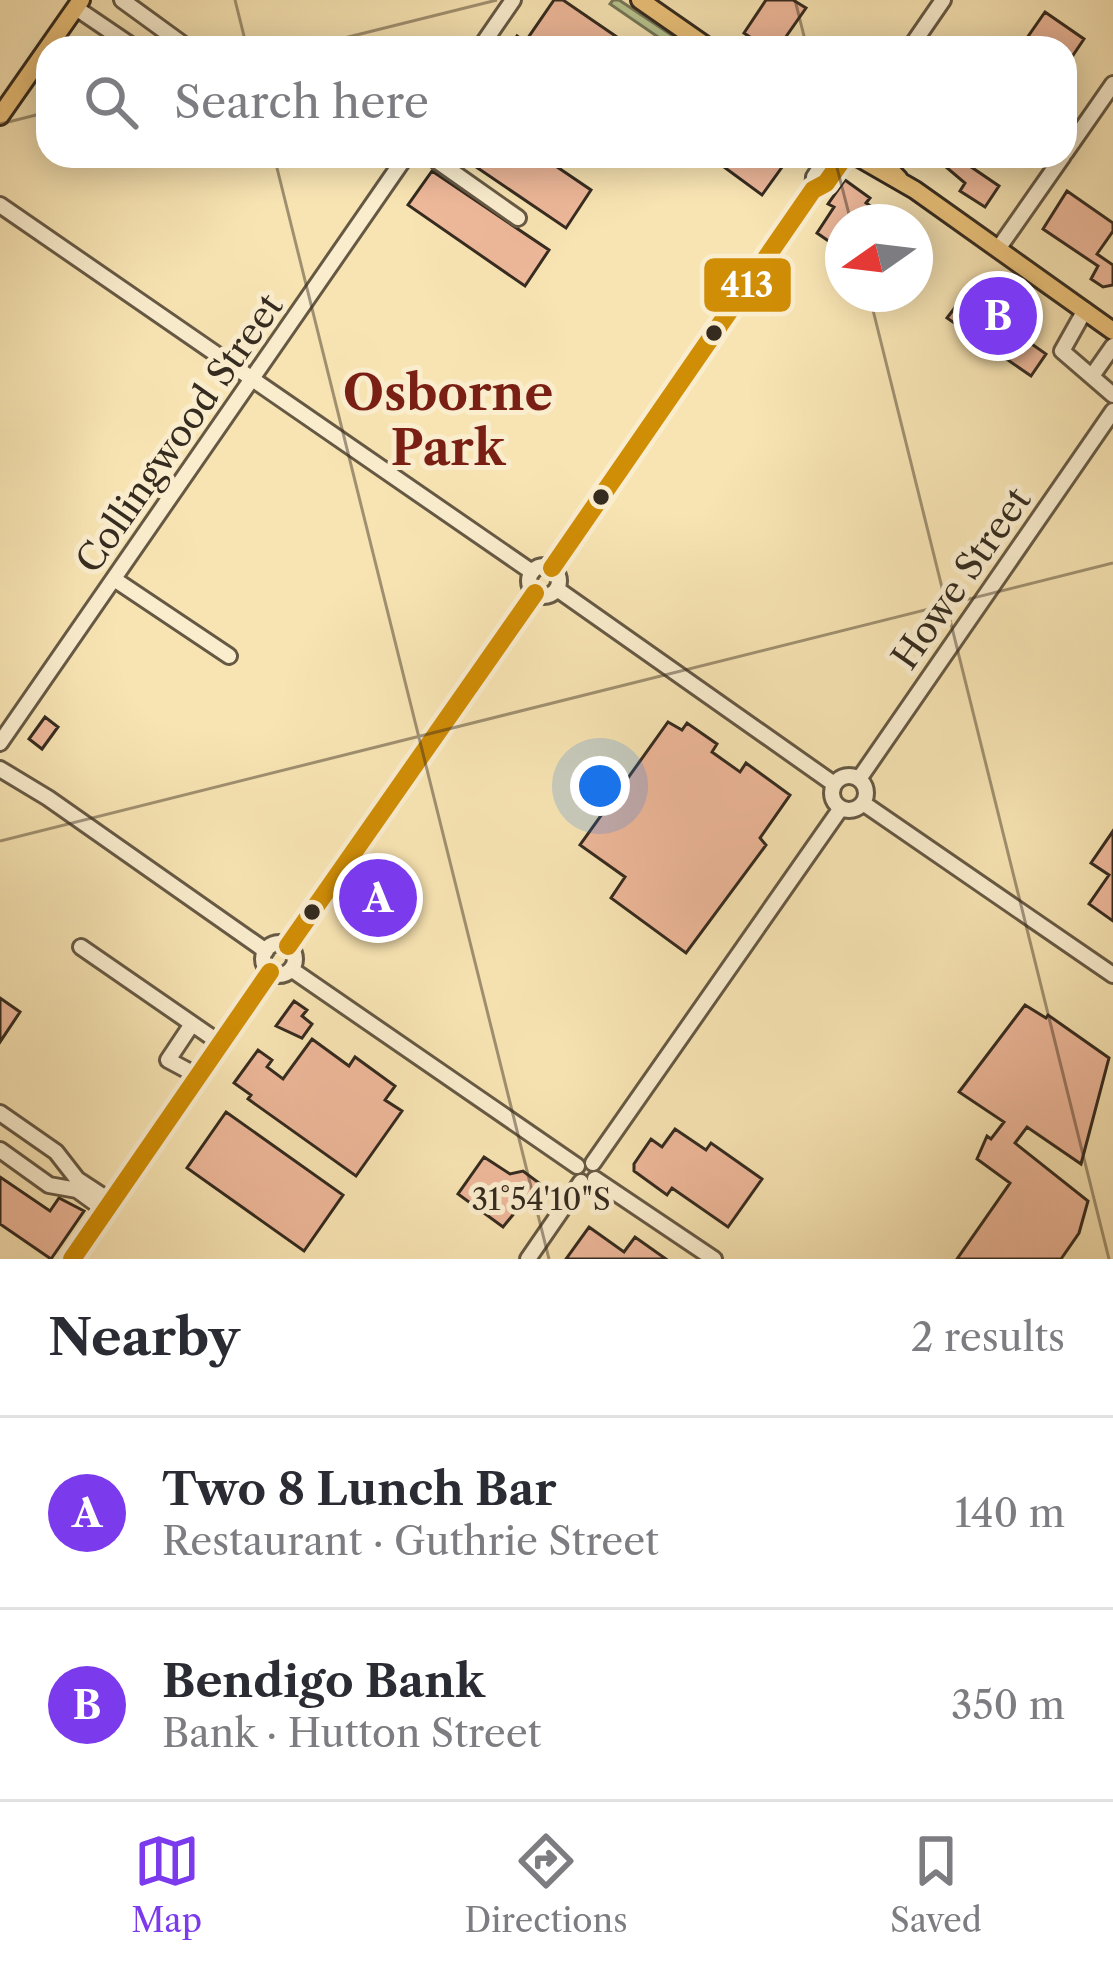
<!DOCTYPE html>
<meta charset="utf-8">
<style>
:root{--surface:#fff;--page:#f7f7f7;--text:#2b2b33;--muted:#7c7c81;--line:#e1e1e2;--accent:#7c3aed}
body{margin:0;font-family:"Libre Caslon Text",serif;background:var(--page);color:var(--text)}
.compass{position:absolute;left:825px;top:204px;width:108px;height:108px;border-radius:50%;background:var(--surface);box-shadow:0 6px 30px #0003;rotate:256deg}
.you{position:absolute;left:600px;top:786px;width:42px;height:42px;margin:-30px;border:9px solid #fff;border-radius:50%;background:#1a73e8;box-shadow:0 0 0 18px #1a73e833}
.badge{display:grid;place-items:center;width:78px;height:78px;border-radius:50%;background:var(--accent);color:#fff;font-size:39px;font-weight:700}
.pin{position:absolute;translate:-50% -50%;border:6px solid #fff;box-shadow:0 3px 12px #0006}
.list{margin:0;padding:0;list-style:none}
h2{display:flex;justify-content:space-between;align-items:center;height:156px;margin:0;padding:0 48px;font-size:51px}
h2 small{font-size:39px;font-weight:400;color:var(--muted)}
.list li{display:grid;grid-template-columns:78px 1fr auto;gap:36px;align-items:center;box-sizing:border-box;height:192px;padding:0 48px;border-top:3px solid var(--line)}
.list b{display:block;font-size:45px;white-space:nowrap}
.list p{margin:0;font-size:39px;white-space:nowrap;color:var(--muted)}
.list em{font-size:39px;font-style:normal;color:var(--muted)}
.icon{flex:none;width:66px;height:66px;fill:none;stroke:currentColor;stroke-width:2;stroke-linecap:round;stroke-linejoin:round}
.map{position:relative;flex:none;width:1113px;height:1259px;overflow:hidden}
.search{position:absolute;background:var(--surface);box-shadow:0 6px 30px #0003;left:36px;right:36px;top:36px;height:132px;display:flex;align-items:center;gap:30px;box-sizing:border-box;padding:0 42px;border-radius:36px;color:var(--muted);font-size:45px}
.sheet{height:540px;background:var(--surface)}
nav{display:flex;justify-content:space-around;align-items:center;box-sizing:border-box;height:168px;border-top:3px solid var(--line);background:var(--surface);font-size:33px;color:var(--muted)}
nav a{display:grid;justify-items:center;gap:6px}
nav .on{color:var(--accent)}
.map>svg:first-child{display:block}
.green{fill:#b8c590;stroke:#767858;stroke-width:3}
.building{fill:#eeb89a;stroke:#352b1f;stroke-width:3}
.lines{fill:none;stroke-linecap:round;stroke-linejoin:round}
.minor-casing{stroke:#665944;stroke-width:20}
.major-casing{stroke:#352b1f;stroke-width:22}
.minor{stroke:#faedce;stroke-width:14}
.major{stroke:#ecc27a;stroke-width:16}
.bus-1-casing{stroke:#faedce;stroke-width:27}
.bus-1{stroke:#d08d06;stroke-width:18}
.ticks{fill:none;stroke:#352b1f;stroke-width:3;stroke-opacity:0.45}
.bus-dot{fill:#352b1f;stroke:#faedce;stroke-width:4.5}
.labels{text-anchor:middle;stroke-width:10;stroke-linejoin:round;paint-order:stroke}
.street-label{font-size:36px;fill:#352b1f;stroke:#faedce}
.district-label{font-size:48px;font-weight:bold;fill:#7a1f14;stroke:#faedce}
.ticks-label{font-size:30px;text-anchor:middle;fill:#352b1f;stroke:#faedce;stroke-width:10;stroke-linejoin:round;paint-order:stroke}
.line-badge{stroke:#faedce;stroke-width:4.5}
.badge-label{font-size:33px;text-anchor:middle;font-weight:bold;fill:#fff}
</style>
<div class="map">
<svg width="1113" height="1259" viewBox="0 0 1113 1259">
<rect width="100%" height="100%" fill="#f8e4b3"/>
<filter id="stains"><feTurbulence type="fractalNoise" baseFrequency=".00167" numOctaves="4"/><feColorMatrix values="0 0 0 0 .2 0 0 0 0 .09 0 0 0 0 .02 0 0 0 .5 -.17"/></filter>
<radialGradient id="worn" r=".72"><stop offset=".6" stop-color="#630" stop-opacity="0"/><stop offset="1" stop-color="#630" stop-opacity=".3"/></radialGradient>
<path class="green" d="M613,0H619L679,40L674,48L610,4Z"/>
<path class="building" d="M554,0H563L633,48H509L517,36L525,42Z
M766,0H793L806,8L778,48H766L744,33Z
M1045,12L1084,39L1065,67V48H1020Z
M460,156H541L591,190L566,228Z
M709,156H790L762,195Z
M933,156H955L999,186L985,207L960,191L965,183Z
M432,171L549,250L525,286L408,205Z
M845,180L870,198L866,203L881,213L884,222H843V251L817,233L834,207L828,204Z
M1067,191L1113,223V231L1097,254L1113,265V285L1103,287L1091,279L1098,266L1043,229Z
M963,297L984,311L989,304L1017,323L1012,330L1046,354L1031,376L947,318Z
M45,717L58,727L42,749L29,739Z
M668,722L682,730L687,723L717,744L712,752L740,772L746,763L790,795L760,838L766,845L686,953L611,898L625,877L580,845Z
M1113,831V921L1089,904L1109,875L1091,863Z
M378,871L404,885L376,926L353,911Z
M0,998L20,1012L0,1042Z
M294,1001L307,1010L302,1016L312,1024L302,1038L276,1026Z
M1025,1005L1046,1018L1048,1015L1109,1058L1081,1164L1027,1127L1015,1143L1088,1201L1079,1233L1061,1259H957L1010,1183L977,1159L987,1136L991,1139L1004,1122L959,1092Z
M312,1039L349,1066L355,1057L395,1086L385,1100L402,1111L356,1176L248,1099L251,1095L234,1083L258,1050L272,1060L267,1067L283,1079Z
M226,1112L343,1195L304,1251L187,1168Z
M675,1129L706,1150L711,1143L762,1179L728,1227L672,1188L667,1195L634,1171V1164L651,1139L662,1147Z
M484,1157L510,1174L523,1171L539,1183L503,1227L458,1194Z
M0,1177L50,1211L59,1198L84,1211L51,1259L0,1224Z
M589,1227L624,1252L635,1237L666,1259H566Z"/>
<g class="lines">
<g class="minor-casing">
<path id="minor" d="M122,0L188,48
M76,8L135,48
M480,48L513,0
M910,48L943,0
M1065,153L1113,84
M430,156L518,218
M813,190L814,177L828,156
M0,205L532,572
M998,249L1063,156
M1085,310L1062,351L1113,395
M1092,376L1113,346
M529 581a15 15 0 1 1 30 0a15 15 0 1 1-30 0Z
M552,568L813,190L826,183L845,156
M114,579L229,656
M557,589L834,784
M0,743L406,156
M0,769L48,798L266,951
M832 793a17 17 0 1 1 34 0a17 17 0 1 1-34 0Z
M859,779L1113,411
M863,803L1113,975
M263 959a16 16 0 1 1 32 0a16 16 0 1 1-32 0Z
M288,946L535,593
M81,947L220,1043
M291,969L577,1166
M192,1024L168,1060L198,1076
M0,1113L56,1152L77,1179L112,1202
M0,1150L49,1185L77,1190L106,1211
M593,1163L841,808
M595,1179L714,1259
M72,1259L270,972
M528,1259L581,1182"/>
</g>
<g class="major-casing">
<path id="major" d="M640,0L709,48
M0,116L81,0
M856,156L915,190L1113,331
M877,156L899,179"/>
</g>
<use href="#minor" class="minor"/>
<use href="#major" class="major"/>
<g class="bus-1-casing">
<path id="bus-1" d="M552,568L813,190L826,183L845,156
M288,946L535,593
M72,1259L270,972"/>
</g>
<use href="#bus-1" class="bus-1"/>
</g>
<path class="ticks" d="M235,0L247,48M795,0L807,48M304,48L497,0M0,124L48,112M274,156L549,1259M834,156L851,222M869,294L1109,1259M0,841L1113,563"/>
<g class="bus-dot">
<circle cx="714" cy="333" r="10"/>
<circle cx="601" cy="497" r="10"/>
<circle cx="312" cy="912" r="10"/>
</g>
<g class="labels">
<g class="street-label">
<text transform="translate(179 433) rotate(-55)" y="13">Collingwood Street</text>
<text transform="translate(961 578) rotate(-55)" y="13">Howe Street</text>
</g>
<g class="district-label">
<text x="448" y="410">Osborne<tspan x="448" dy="55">Park</tspan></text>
</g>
</g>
<g class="ticks-label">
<text x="541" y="1210">31°54'10"S</text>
</g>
<rect class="line-badge" x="702" y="256" width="91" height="58" rx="12" fill="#d08d06"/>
<g class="badge-label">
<text x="747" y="297">413</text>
</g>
<rect width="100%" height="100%" filter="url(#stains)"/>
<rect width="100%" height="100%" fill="url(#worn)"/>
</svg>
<svg class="compass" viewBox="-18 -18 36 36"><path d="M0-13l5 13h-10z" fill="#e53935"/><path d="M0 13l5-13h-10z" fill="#7c7c81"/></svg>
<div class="you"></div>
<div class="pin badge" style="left:378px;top:898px">A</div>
<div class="pin badge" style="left:998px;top:316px">B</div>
<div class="search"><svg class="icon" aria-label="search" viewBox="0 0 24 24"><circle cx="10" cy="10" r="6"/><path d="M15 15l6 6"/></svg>Search here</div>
</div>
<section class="sheet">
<h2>Nearby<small>2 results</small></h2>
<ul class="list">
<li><span class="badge">A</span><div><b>Two 8 Lunch Bar</b><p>Restaurant · Guthrie Street</p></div><em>140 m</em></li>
<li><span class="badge">B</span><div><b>Bendigo Bank</b><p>Bank · Hutton Street</p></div><em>350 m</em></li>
</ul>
</section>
<nav>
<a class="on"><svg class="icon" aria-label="map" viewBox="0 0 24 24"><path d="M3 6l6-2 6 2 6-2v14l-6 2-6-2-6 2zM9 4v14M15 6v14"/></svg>Map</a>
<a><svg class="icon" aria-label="directions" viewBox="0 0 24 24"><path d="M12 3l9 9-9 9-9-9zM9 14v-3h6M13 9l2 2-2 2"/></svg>Directions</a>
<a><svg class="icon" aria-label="saved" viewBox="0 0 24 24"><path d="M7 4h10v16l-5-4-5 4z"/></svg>Saved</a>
</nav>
